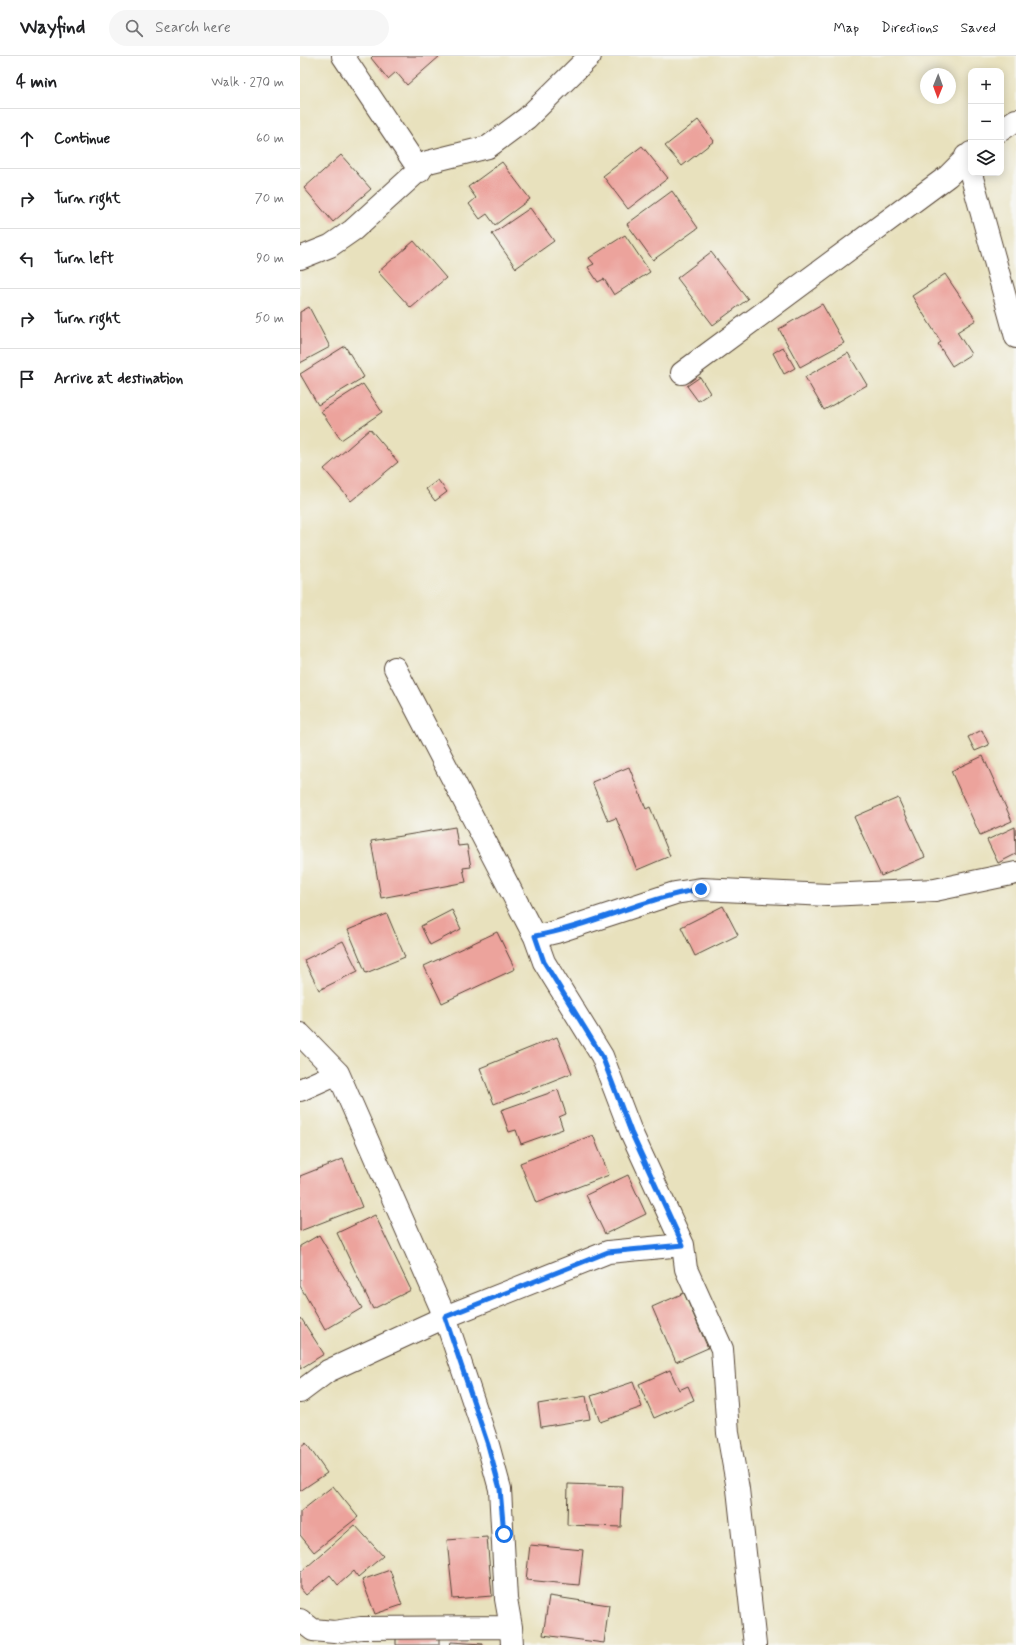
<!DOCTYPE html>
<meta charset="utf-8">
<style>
:root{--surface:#fff;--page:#f6f6f6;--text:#202124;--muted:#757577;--line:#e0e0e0}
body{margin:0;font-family:Mynerve,sans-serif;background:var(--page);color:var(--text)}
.controls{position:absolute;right:12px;top:12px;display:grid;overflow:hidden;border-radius:8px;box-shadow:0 2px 10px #0003}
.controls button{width:36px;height:36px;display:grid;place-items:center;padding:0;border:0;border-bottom:1px solid var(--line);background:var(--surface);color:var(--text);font:20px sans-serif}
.compass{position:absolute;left:620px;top:12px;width:36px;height:36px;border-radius:50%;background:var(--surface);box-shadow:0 2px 10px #0003;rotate:181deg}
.stop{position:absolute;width:12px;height:12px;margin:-9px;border:3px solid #1a73e8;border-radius:50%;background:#fff}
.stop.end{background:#1a73e8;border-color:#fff;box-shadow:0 1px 4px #0008}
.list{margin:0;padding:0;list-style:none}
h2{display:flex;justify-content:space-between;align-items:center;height:52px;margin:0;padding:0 16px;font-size:17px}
h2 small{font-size:13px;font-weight:400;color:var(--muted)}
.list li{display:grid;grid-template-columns:26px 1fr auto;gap:12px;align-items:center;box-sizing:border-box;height:60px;padding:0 16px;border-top:1px solid var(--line)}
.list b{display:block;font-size:15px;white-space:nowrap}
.list em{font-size:13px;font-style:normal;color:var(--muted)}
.icon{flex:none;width:22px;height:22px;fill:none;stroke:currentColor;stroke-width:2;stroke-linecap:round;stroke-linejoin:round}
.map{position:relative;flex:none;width:716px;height:1589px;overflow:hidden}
header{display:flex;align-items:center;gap:24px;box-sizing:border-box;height:56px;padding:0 20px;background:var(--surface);border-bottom:1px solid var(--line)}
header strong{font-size:19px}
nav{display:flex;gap:22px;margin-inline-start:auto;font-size:14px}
.search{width:280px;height:36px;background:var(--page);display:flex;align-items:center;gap:10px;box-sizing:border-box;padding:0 14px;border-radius:22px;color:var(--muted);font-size:15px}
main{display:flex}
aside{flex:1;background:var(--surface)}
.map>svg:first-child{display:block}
.building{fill:#eca39c}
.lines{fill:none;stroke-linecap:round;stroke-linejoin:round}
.street-casing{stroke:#554536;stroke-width:24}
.street{stroke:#fff;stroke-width:22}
.route{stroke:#1a73e8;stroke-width:5}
</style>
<header>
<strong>Wayfind</strong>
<div class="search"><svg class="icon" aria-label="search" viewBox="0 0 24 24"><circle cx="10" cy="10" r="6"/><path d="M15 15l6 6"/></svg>Search here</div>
<nav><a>Map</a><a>Directions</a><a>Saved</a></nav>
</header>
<main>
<aside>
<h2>4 min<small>Walk · 270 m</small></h2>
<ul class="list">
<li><svg class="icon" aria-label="ahead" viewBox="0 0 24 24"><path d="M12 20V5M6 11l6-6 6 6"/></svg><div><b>Continue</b></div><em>60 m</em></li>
<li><svg class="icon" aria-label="right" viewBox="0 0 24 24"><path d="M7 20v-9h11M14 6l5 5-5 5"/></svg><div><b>Turn right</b></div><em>70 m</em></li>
<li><svg class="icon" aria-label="left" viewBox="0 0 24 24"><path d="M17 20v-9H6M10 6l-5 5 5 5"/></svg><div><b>Turn left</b></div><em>90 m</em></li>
<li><svg class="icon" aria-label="right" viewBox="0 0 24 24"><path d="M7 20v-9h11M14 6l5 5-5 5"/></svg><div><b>Turn right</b></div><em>50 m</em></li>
<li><svg class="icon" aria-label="arrive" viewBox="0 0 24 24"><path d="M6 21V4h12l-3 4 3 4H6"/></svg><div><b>Arrive at destination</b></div></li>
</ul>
</aside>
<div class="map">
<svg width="716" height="1589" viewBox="0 0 716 1589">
<rect width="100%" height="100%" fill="#f6f6f2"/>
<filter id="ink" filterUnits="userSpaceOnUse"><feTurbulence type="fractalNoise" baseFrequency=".025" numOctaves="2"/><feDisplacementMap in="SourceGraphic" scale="8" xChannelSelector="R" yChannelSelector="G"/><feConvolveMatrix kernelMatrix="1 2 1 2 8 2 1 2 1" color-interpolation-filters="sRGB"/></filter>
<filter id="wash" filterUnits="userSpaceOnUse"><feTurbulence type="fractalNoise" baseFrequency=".012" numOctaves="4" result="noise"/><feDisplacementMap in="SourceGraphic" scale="16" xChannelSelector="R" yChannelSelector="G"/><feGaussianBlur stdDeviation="0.9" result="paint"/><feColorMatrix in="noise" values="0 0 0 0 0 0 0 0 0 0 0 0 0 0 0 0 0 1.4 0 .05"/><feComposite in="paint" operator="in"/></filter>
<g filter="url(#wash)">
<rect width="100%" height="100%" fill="#e8e1bd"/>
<g id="blocks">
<path class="building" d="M73,0H140L107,29L96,16L88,23L71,2Z
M398,64L414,85L382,110L365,90Z
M342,90L368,122L328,153L303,120Z
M41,99L71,133L33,166L4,132Z
M202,106L230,143L195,169L187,158L180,163L169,148L176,142L168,131Z
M372,135L398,172L353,204L327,168Z
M230,152L254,185L216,212L192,178Z
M325,179L350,216L314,239L304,223L298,226L288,211L294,208L289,202Z
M114,185L146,222L111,252L78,216Z
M411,196L448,243L413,269L377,222Z
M645,218L676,264L657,276L671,298L652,310L638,288L641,286L612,240Z
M522,248L544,287L500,311L479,273Z
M9,251L30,291L0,307V256Z
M45,290L64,321L18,349L0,318Z
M483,291L495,312L484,318L473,297Z
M548,297L567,329L524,354L505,321Z
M400,321L410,337L398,345L387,330Z
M63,328L82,356L41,384L21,355Z
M70,373L98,406L51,445L24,413Z
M138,424L147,436L135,445L126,433Z
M682,674L689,689L675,695L668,681Z
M683,700L712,765L680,779L651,715Z
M329,711L346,753L350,751L370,800L337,814L316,762L308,765L292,726Z
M598,742L625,801L581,820L554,761Z
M155,771L158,790L167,789L171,811L163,812L166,826L81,842L71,785Z
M715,771L716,798L698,807L687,784Z
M423,850L438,879L395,900L381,871Z
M152,854L161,873L130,889L121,870Z
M87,858L105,901L66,917L48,874Z
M197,876L215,913L142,947L124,910Z
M43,885L58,915L19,934L4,904Z
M257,981L272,1017L194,1048L180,1012Z
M258,1034L266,1058L259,1061L263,1073L221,1088L216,1074L209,1076L201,1054Z
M293,1079L309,1119L236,1147L220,1107Z
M43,1103L62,1151L0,1175V1120Z
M328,1119L346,1158L305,1178L286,1139Z
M75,1159L111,1234L73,1253L37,1177Z
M19,1179L62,1252L25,1274L0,1230V1190Z
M384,1237L408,1292L376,1306L352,1251Z
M1,1262L24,1298L0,1313V1263Z
M370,1314L379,1334L388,1330L394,1344L354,1362L339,1328Z
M333,1326L342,1351L300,1366L291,1340Z
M286,1340L290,1363L241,1371L238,1348Z
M6,1387L27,1417L0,1435V1392Z
M268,1428L323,1430L321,1471L267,1469Z
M33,1430L58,1461L14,1496L0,1479V1456Z
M55,1469L83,1500L58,1521L54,1515L38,1529L30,1519L6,1539L0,1532V1517Z
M187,1481L192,1540L153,1543L147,1484Z
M230,1489L283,1494L279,1529L226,1524Z
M90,1514L102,1549L75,1558L62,1524Z
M249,1540L309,1549L304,1587L243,1579Z
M96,1578H139V1589H96Z
M151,1586L183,1588V1589H150Z"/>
</g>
</g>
<g filter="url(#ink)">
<use href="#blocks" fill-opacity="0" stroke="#554536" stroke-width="1"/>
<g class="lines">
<g class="street-casing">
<path id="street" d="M43,0L120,115
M701,74L716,64
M666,100L716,281
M0,202L30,190L53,174L128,106L188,91L227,62L290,0
M382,317L648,120L671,97
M95,612L235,881L244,906L302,1000L331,1076L383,1189L386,1213L422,1293L428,1377L438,1433L455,1589
M235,881L256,876L375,837L401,833L528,839L635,834L716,817
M0,978L38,1017L145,1261L188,1389L200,1433L206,1543L211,1571L212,1589
M0,1034L38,1017
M0,1336L28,1315L145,1261L308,1196L383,1189
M0,1564L13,1574L34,1576L61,1572L211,1571"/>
</g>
<use href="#street" class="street"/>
</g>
</g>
<g class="lines" filter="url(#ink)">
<path class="route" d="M204,1478L200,1433L188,1389L145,1261L308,1196L383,1189L331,1076L302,1000L244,906L235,880C291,870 344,842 401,833"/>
</g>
</svg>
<div class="controls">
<button>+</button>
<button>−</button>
<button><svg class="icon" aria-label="layers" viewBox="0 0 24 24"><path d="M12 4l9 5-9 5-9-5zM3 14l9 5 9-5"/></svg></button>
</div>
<svg class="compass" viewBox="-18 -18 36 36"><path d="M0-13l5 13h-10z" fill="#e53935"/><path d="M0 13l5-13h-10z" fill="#757577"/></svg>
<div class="stop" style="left:204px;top:1478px"></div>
<div class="stop end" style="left:401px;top:833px"></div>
</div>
</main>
